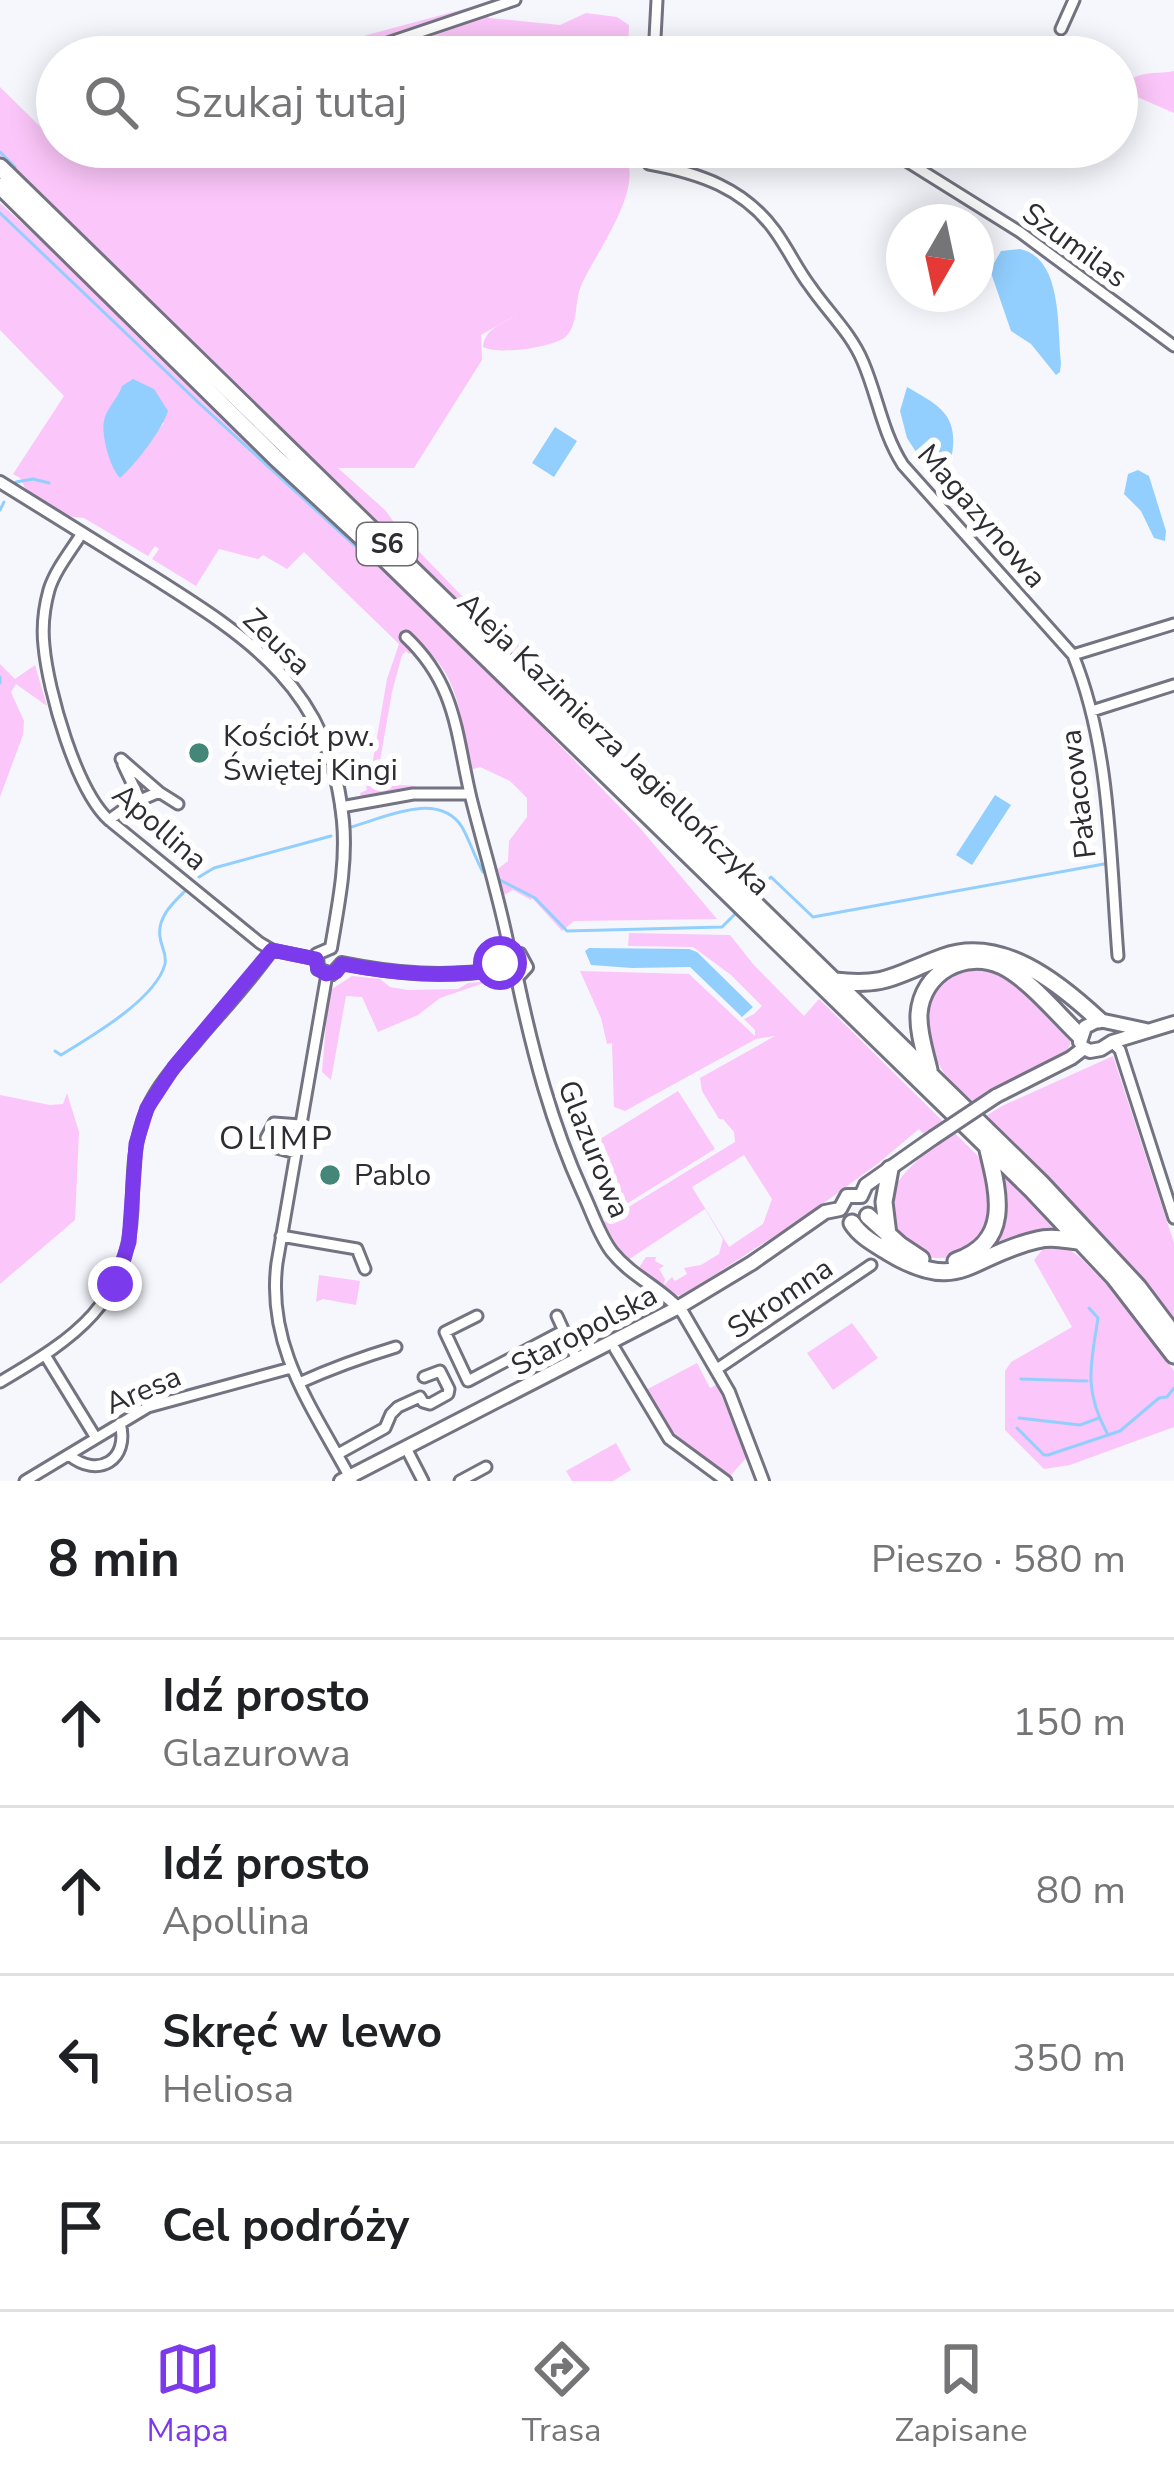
<!DOCTYPE html>
<html lang="pl">
<meta charset="utf-8">
<style>
:root{--surface:#fff;--page:#f2f2f2;--text:#202124;--muted:#757577;--line:#e0e0e0;--accent:#7c3aed}
body{margin:0;font-family:"Nunito Sans",sans-serif;background:var(--page);color:var(--text)}
.compass{position:absolute;left:886px;top:204px;width:108px;height:108px;border-radius:50%;background:var(--surface);box-shadow:0 6px 30px #0003;rotate:189deg}
.stop{position:absolute;width:36px;height:36px;margin:-27px;border:9px solid #7c3aed;border-radius:50%;background:#fff}
.stop.end{background:#7c3aed;border-color:#fff;box-shadow:0 3px 12px #0008}
.list{margin:0;padding:0;list-style:none}
h2{display:flex;justify-content:space-between;align-items:center;height:156px;margin:0;padding:0 48px;font-size:51px}
h2 small{font-size:39px;font-weight:400;color:var(--muted)}
.list li{display:grid;grid-template-columns:78px 1fr auto;gap:36px;align-items:center;box-sizing:border-box;height:168px;padding:0 48px;border-top:3px solid var(--line)}
.list b{display:block;font-size:45px;white-space:nowrap}
.list p{margin:0;font-size:39px;white-space:nowrap;color:var(--muted)}
.list em{font-size:39px;font-style:normal;color:var(--muted)}
.icon{flex:none;width:66px;height:66px;fill:none;stroke:currentColor;stroke-width:2;stroke-linecap:round;stroke-linejoin:round}
.map{position:relative;flex:none;width:1174px;height:1481px;overflow:hidden}
.search{position:absolute;background:var(--surface);box-shadow:0 6px 30px #0003;left:36px;right:36px;top:36px;height:132px;display:flex;align-items:center;gap:30px;box-sizing:border-box;padding:0 42px;border-radius:66px;color:var(--muted);font-size:45px}
.sheet{height:828px;background:var(--surface)}
nav{display:flex;justify-content:space-around;align-items:center;box-sizing:border-box;height:168px;border-top:3px solid var(--line);background:var(--surface);font-size:33px;color:var(--muted)}
nav a{display:grid;justify-items:center;gap:6px}
nav .on{color:var(--accent)}
.map>svg:first-child{display:block}
.green{fill:#fbc6f9;fill-rule:evenodd}
.water{fill:#92cffe}
.lines{fill:none;stroke-linecap:round;stroke-linejoin:round}
.stream{stroke:#92cffe;stroke-width:3}
.minor-casing{stroke:#737381;stroke-width:15}
.tertiary-casing{stroke:#737381;stroke-width:16}
.secondary-casing{stroke:#737381;stroke-width:18}
.motorway-casing{stroke:#737381;stroke-width:21}
.minor{stroke:#fff;stroke-width:9}
.tertiary{stroke:#fff;stroke-width:10}
.secondary{stroke:#fff;stroke-width:12}
.motorway{stroke:#fff;stroke-width:15}
.secondary-bridge-casing{stroke:#737381;stroke-width:18;stroke-linecap:butt}
.secondary-bridge{stroke:#fff;stroke-width:12}
.route{stroke:#7c3aed;stroke-width:15}
.poi-dot{fill:#448778;stroke:#fff;stroke-width:4.5}
.labels{text-anchor:middle;stroke-width:12;stroke-linejoin:round;paint-order:stroke}
.shield{fill:#fff;stroke:#6c6c70;stroke-width:3}
.shield-label{font-size:27px;font-weight:bold;fill:#2d2d33}
.street-label{font-size:30px;fill:#2d2d33;stroke:#fff}
.poi-label{font-size:30px;fill:#2d2d33;stroke:#fff;text-anchor:start}
.neighbourhood-label{font-size:33px;letter-spacing:3px;fill:#2d2d33;stroke:#fff}
</style>
<div class="map">
<svg width="1174" height="1481" viewBox="0 0 1174 1481">
<rect width="100%" height="100%" fill="#f6f7fd"/>
<path class="green" d="M475,6L489,18L560,25L586,13L617,17L629,25L628,57H308L367,35Z
M1174,71V113L1128,93L1133,78C1147,71 1159,74 1174,71Z
M0,87L57,143V147H614C659,171 594,254 581,286C574,302 579,327 564,338C548,348 499,355 483,347C485,328 502,325 516,315L481,335L482,360L414,468H338L385,510L405,537L460,594L556,678L581,704L569,713L0,157Z
M0,203L88,283L551,728L547,732L640,828L717,919L574,921L562,931L532,898L531,900L513,890L502,896L494,872L508,861L509,841L527,817V798L510,781L480,767L470,770C461,722 461,673 418,644L410,647L412,651L409,654L406,651L402,655L392,692L376,784L418,786L361,797L360,793L367,790L366,785H357L349,766L359,775L372,766L387,679L399,644L304,552L287,569L263,555L258,559L219,549L196,586L152,559L159,549L155,546L148,556L84,518L65,516L27,492L20,478L13,474L64,396L0,330ZM118,400L164,423L120,477C103,461 111,428 112,405Z
M0,664L15,679L35,665L47,706L16,684L11,692L24,721L23,735L0,797Z
M629,933L730,935L753,964L804,1016L819,999L977,1155C994,1183 1001,1228 969,1247C960,1252 954,1258 943,1258C929,1259 920,1254 910,1244C868,1205 899,1174 935,1146L919,1129L876,1165L810,1213L682,1296L672,1294L641,1270L640,1266L646,1257H656L655,1261L664,1266L659,1269L665,1279L664,1285L672,1277L675,1281L687,1274L684,1268L701,1265L719,1254L723,1239L705,1209L628,1260L620,1251L604,1222L735,1142L734,1132L723,1119H719L702,1091L700,1078L775,1036L756,1039L625,1111L614,1107L612,1043L607,1044L601,1018L580,971L689,974L755,1036V1030L744,1019L754,1014L762,1006L731,975L693,947L628,946ZM744,1155L772,1199L763,1224L729,1247L692,1187Z
M984,965L1009,974L1069,1032C1072,1044 1070,1048 1061,1055L972,1103L944,1073L928,1046L926,1001L948,972Z
M352,976L380,979L390,987L408,990L458,989L468,983L490,981L440,998L418,1015L378,1032L362,997L346,996L331,1080L322,1072L329,991Z
M1113,1056L1174,1243V1322C1117,1247 1052,1182 984,1117L1002,1106Z
M678,1091L715,1149L615,1211L579,1152Z
M67,1093L79,1132L75,1220L0,1284V1095L50,1105L63,1104Z
M996,1167L1067,1238L983,1253L992,1243Z
M1047,1244L1065,1247L1080,1257L1128,1307L1174,1371V1427L1070,1465L1044,1469L1005,1430V1371L1011,1362L1072,1327L1034,1260Z
M319,1275L360,1281L356,1305L323,1299L316,1302Z
M852,1323L878,1358L833,1390L807,1353Z
M697,1363L710,1388L716,1385L719,1390L747,1457L730,1476L666,1427L644,1391Z
M616,1443L631,1470L613,1481H572L566,1471Z"/>
<path class="water" d="M1020,249C1063,258 1057,328 1061,363L1060,372L1056,375L1031,344L1011,331L990,270L1001,251Z
M133,379L154,389L168,411C162,430 136,464 120,478C110,468 101,435 104,421C106,408 118,399 122,386Z
M907,387C942,407 960,416 951,460H926L916,452L907,438L900,411Z
M555,427L577,441L554,477L532,463Z
M1138,470L1149,476L1166,531L1165,541L1154,538L1141,511L1124,494L1128,474Z
M995,795L1011,805L972,865L956,855Z
M589,948L689,949L697,952L753,1007L742,1017L690,967L632,968L591,965L585,951Z"/>
<g class="lines">
<path class="stream" d="M0,152L15,167
M0,213L200,404L376,565
M16,482L33,479L49,483
M0,510L4,502
M0,677V683
M351,827C384,818 438,790 462,827C470,841 475,858 483,872
M199,877L214,868L331,836
M496,878L535,898L567,931L722,927L735,914
M762,886L771,877L813,917L1104,864
M55,1051L61,1055C92,1036 156,999 165,964C167,953 161,947 160,937C157,917 173,903 186,890
M1089,1308L1098,1318C1091,1364 1083,1389 1107,1433
M1021,1379L1087,1381
M1019,1418L1080,1425L1099,1418
M1017,1428L1044,1455H1048L1120,1431L1159,1398L1167,1397L1174,1388"/>
<g class="minor-casing">
<path id="minor" d="M1061,29L1074,0
M346,57L515,0
M654,57L657,0
M650,147L649,164C699,173 744,188 775,231C788,249 797,269 810,286C827,311 851,333 863,362C878,397 882,432 903,465L1073,655C1111,748 1110,857 1118,956
M884,147L1020,232L1174,346
M82,533C71,551 55,570 49,590C44,608 42,628 44,646C48,691 76,790 109,820L260,943L272,950L316,959
M406,637C457,685 456,735 471,798C484,850 500,900 510,953
M1073,655L1174,624
M1092,711L1174,685
M121,759L159,792
M123,764L140,800
M341,807L413,794H470
M109,820L131,804L159,792L178,804
M327,974L277,1263C266,1348 314,1410 352,1481
M1112,1042L1120,1050L1174,1218
M296,1153L269,1146L266,1138L274,1123L300,1125
M281,1236L357,1249L365,1269
M477,1316L445,1332L468,1381L563,1331
M557,1316L577,1360
M615,1349L669,1439L726,1481
M45,1355L96,1438
M717,1369L871,1265
M0,1382C75,1338 128,1304 132,1209C133,1176 133,1141 147,1109C158,1084 177,1064 195,1043C221,1012 249,983 272,950
M299,1383C330,1369 363,1357 396,1347
M406,1448L423,1481
M338,1454L385,1428L391,1414L398,1407L420,1397L423,1402L430,1404L448,1394L449,1389L440,1371L424,1377
M69,1455C98,1479 130,1460 120,1423
M25,1481L148,1407L291,1368
M460,1481L486,1467"/>
</g>
<g class="tertiary-casing">
<path id="tertiary" d="M0,482C49,512 98,543 148,574C251,639 330,688 343,821C347,864 338,906 331,948
M331,948L317,954L318,969L332,974L342,963
M342,963C396,974 446,978 501,969
M501,969L506,955L520,954L527,967L517,978
M517,978C533,1053 551,1123 583,1193C592,1212 599,1235 612,1252C632,1277 663,1289 683,1313L729,1392L763,1481"/>
</g>
<g class="secondary-casing">
<path id="secondary" d="M1080,1042L1085,1027L1099,1020L1146,1030
M1084,1048L1090,1051L1101,1049L1112,1042L1174,1023
M996,1096L1071,1058L1084,1048
M341,1481L679,1307L752,1263L825,1212L840,1209L847,1196H861L866,1185L933,1138"/>
</g>
<g class="motorway-casing">
<path id="motorway" d="M0,167L1041,1183L1138,1287L1174,1335
M0,186L275,457L382,556L1033,1191L1114,1277L1174,1355
M835,981C888,987 896,974 943,957C1001,936 1058,982 1099,1020
M929,1070C925,1052 918,1033 919,1014C922,972 965,949 1002,966C1029,979 1058,1015 1080,1036
M868,1216L900,1245L921,1259
M852,1223C860,1236 875,1244 888,1252C960,1296 970,1255 1037,1240C1052,1236 1068,1240 1083,1242
M888,1235L884,1202L890,1169
M956,1261C1011,1242 999,1195 988,1150"/>
</g>
<use href="#minor" class="minor"/>
<use href="#tertiary" class="tertiary"/>
<use href="#secondary" class="secondary"/>
<use href="#motorway" class="motorway"/>
<g class="secondary-bridge-casing">
<path id="secondary-bridge" d="M933,1138L996,1096"/>
</g>
<use href="#secondary-bridge" class="secondary-bridge"/>
</g>
<g class="lines">
<path class="route" d="M115,1284L129,1242L136,1144L147,1108L174,1067L272,950L316,959L318,969L326,974L336,972L342,964C396,974 445,978 501,969L500,963"/>
</g>
<g class="poi-dot">
<circle cx="199" cy="753" r="12"/>
<circle cx="330" cy="1175" r="12"/>
</g>
<g class="labels">
<rect class="shield" x="357" y="523" width="60" height="42" rx="9"/>
<g class="shield-label">
<text x="387" y="553">S6</text>
</g>
<g class="street-label">
<text transform="translate(1075 245) rotate(36)" y="10">Szumilas</text>
<text transform="translate(982 516) rotate(49)" y="10">Magazynowa</text>
<text transform="translate(277 642) rotate(44)" y="10">Zeusa</text>
<text transform="translate(614 744) rotate(44)" y="10">Aleja Kazimierza Jagiellończyka</text>
<text transform="translate(1078 794) rotate(-97)" y="10">Pałacowa</text>
<text transform="translate(160 827) rotate(41)" y="10">Apollina</text>
<text transform="translate(594 1149) rotate(68)" y="10">Glazurowa</text>
<text transform="translate(780 1298) rotate(-34)" y="10">Skromna</text>
<text transform="translate(584 1330) rotate(-28)" y="10">Staropolska</text>
<text transform="translate(143 1390) rotate(-23)" y="10">Aresa</text>
</g>
<g class="poi-label">
<text x="223" y="746">Kościół pw.<tspan x="223" dy="34">Świętej Kingi</tspan></text>
<text x="354" y="1185">Pablo</text>
</g>
<g class="neighbourhood-label">
<text x="277" y="1149">OLIMP</text>
</g>
</g>
</svg>
<svg class="compass" viewBox="-18 -18 36 36"><path d="M0-13l5 13h-10z" fill="#e53935"/><path d="M0 13l5-13h-10z" fill="#757577"/></svg>
<div class="stop" style="left:500px;top:963px"></div>
<div class="stop end" style="left:115px;top:1284px"></div>
<div class="search"><svg class="icon" aria-label="search" viewBox="0 0 24 24"><circle cx="10" cy="10" r="6"/><path d="M15 15l6 6"/></svg>Szukaj tutaj</div>
</div>
<section class="sheet">
<h2>8 min<small>Pieszo · 580 m</small></h2>
<ul class="list">
<li><svg class="icon" aria-label="ahead" viewBox="0 0 24 24"><path d="M12 20V5M6 11l6-6 6 6"/></svg><div><b>Idź prosto</b><p>Glazurowa</p></div><em>150 m</em></li>
<li><svg class="icon" aria-label="ahead" viewBox="0 0 24 24"><path d="M12 20V5M6 11l6-6 6 6"/></svg><div><b>Idź prosto</b><p>Apollina</p></div><em>80 m</em></li>
<li><svg class="icon" aria-label="left" viewBox="0 0 24 24"><path d="M17 20v-9H6M10 6l-5 5 5 5"/></svg><div><b>Skręć w lewo</b><p>Heliosa</p></div><em>350 m</em></li>
<li><svg class="icon" aria-label="arrive" viewBox="0 0 24 24"><path d="M6 21V4h12l-3 4 3 4H6"/></svg><div><b>Cel podróży</b></div></li>
</ul>
</section>
<nav>
<a class="on"><svg class="icon" aria-label="map" viewBox="0 0 24 24"><path d="M3 6l6-2 6 2 6-2v14l-6 2-6-2-6 2zM9 4v14M15 6v14"/></svg>Mapa</a>
<a><svg class="icon" aria-label="directions" viewBox="0 0 24 24"><path d="M12 3l9 9-9 9-9-9zM9 14v-3h6M13 9l2 2-2 2"/></svg>Trasa</a>
<a><svg class="icon" aria-label="saved" viewBox="0 0 24 24"><path d="M7 4h10v16l-5-4-5 4z"/></svg>Zapisane</a>
</nav>
